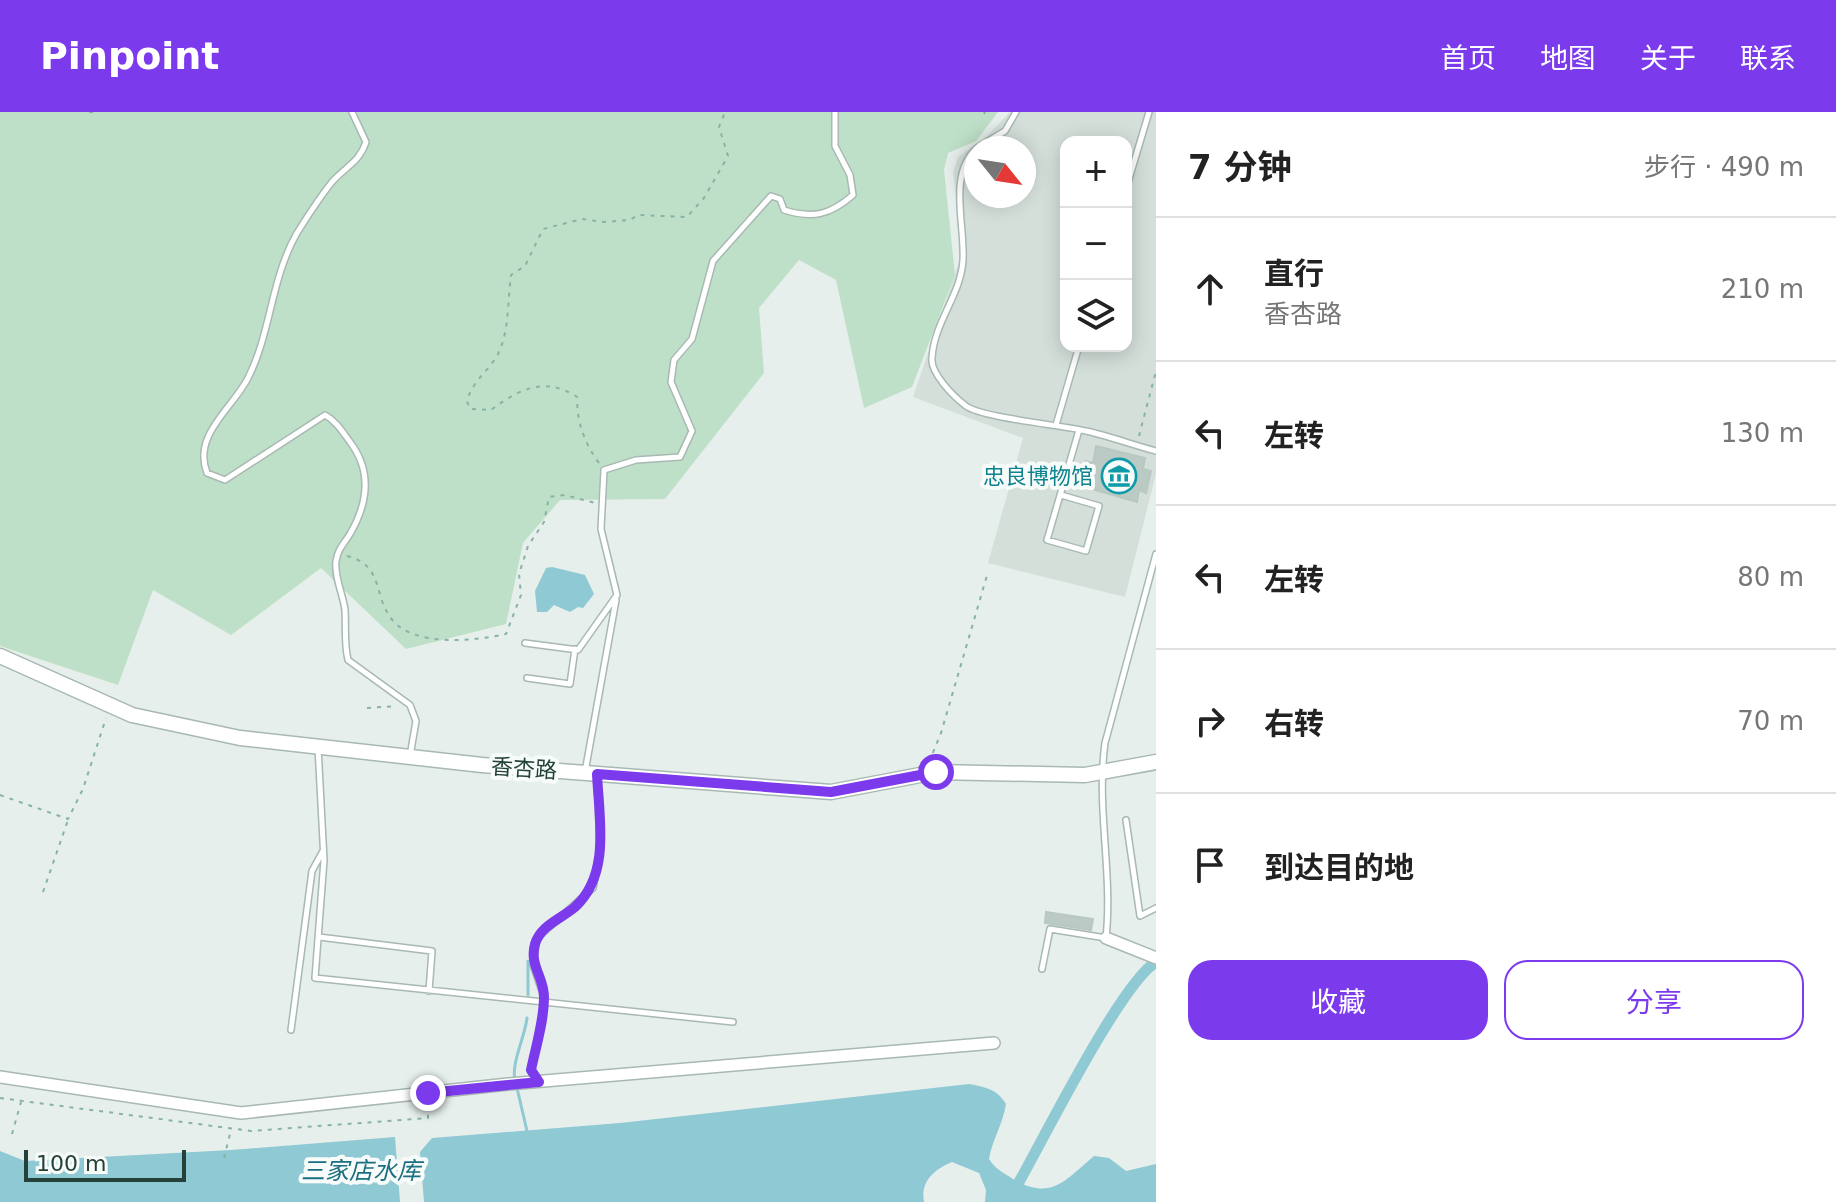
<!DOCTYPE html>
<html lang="zh">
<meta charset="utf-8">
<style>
:root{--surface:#fff;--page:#f6f6f6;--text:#222;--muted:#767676;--line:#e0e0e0;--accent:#7c3aed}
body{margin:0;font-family:"DejaVu Sans","Noto Sans SC",sans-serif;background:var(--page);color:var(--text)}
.controls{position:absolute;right:24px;top:24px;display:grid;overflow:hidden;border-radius:16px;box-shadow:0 4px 20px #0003}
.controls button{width:72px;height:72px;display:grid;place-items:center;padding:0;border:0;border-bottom:2px solid var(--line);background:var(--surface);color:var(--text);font:40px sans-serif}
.compass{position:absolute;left:964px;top:24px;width:72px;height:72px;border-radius:50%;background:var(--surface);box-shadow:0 4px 20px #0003;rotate:120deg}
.scale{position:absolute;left:24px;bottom:20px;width:162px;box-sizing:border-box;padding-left:8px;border:4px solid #24423a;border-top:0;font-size:22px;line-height:28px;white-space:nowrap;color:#24423a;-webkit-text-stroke:6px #f7fbf9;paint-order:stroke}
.stop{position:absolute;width:24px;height:24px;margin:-18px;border:6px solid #7c3aed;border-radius:50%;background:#fff}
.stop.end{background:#7c3aed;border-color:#fff;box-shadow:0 2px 8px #0008}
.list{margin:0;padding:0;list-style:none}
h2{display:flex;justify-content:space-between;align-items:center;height:104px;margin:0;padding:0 32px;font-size:34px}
h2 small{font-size:26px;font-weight:400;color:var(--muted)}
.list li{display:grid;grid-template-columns:52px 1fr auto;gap:24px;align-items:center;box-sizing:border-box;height:144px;padding:0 32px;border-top:2px solid var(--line)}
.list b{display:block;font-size:30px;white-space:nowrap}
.list p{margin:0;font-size:26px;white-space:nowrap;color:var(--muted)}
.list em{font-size:26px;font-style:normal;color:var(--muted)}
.actions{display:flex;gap:16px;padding:24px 32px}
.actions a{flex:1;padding:18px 0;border:2px solid var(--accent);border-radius:24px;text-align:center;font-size:28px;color:var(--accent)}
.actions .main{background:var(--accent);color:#fff}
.icon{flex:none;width:44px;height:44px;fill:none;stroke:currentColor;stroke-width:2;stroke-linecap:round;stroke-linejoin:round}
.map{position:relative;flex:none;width:1156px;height:1090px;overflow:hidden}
header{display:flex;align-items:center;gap:48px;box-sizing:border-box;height:112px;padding:0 40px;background:var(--accent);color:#fff}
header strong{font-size:38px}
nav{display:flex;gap:44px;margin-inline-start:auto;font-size:28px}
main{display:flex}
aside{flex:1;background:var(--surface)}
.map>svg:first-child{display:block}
.built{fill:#d4dfda;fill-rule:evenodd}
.green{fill:#bfe0c8}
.water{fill:#8ec9d4}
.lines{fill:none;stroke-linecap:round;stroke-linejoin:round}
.stream{stroke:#8ec9d4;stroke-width:3}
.canal{stroke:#8ec9d4;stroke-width:11}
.building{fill:#bbcac4;stroke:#b8c9c2;stroke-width:2}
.service-casing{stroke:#a8b8b2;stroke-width:8}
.minor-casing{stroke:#a8b8b2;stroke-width:14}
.tertiary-casing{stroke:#a8b8b2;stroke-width:17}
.path{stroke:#86b3a5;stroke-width:2;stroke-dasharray:4 6;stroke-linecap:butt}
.service{stroke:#fff;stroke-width:5}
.minor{stroke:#fff;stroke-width:11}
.tertiary{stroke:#fff;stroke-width:14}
.service-bridge-casing{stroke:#a8b8b2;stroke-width:8;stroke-linecap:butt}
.service-bridge{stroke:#fff;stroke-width:5}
.route{stroke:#7c3aed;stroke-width:10}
.labels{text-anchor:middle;stroke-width:8;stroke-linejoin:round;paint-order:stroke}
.culture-label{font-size:22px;fill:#0d838f;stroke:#f7fbf9;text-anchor:end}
.street-label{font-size:22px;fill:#24423a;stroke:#f7fbf9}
.water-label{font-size:24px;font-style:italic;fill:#1c6f80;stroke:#f7fbf9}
</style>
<header>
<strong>Pinpoint</strong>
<nav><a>首页</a><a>地图</a><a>关于</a><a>联系</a></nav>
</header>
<main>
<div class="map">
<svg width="1156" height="1090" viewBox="0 0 1156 1090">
<rect width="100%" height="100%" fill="#e6efeb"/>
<path class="built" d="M1010,0H1156V362L1125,485L988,451L1023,326L913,285L959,150L961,134L953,60L958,45L987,24ZM1066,30H1126V234H1066ZM976,36H1024V84H976Z"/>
<path class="green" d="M0,0H998L976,29L948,41L944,58L955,163L912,275L864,296L836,168L799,148L759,196L764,261L665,387L560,388L523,431L506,512L406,537L321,456L231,523L153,478L118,573L0,534Z"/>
<path class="water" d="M552,455L585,463L594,482L583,496L578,495L570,500L554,493L547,500H537L535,479L546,456Z
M969,972C985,975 997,977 1006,992C1003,1012 992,1028 989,1047C995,1057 1004,1061 1013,1067C1052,1089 1064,1069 1094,1044L1109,1046L1126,1059L1156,1052V1090H985L986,1078L979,1061L952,1050C935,1057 920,1069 924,1090H424L420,1040L432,1026L620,1011Z
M395,1025L400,1090H0V1039L25,1049L231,1038Z"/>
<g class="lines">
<path class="stream" d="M528,849V883
M515,968C511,951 525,925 527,906
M517,976L527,1019"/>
<path class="canal" d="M1012,1090L1019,1070C1044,1026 1121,871 1156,850"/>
</g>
<path class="building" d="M1096,334L1145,346L1143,357L1151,359L1146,381L1139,378L1137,390L1095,378V366L1082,362L1085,349L1093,351Z
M1046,800L1093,807L1091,818L1045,811Z"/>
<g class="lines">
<g class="service-casing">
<path id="service" d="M352,0L366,30C359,51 346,54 332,70C320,85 307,105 297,121C271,166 271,221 248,266C233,296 192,323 207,361L225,368L325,303C336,309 342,319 350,330C372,359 368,391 350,422C343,433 338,437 336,449C334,465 343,482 345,498C346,515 344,531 348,548L410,593L416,609L410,644
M977,36L1005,19L1016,0
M976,37C948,62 965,113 963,148C961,183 934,210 932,246C930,261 954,285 966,294C983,306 1061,313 1086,319C1109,324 1133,333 1156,339
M1126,77L1149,0
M1056,313L1079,234
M1061,383L1099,394L1086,439L1047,428L1079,318
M525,531L578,538L617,483L601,417L604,358L636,348L680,345L692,319L671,270L674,248L692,227L713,149L771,84L780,87L784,98C813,107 830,103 853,83L850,63L835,34V0
M527,566L570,572L575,537
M318,635L324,748L315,866L733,910
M585,660L616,488
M1126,708L1140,804L1156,796
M319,825L432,839L429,879
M1042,857L1050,817L1106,826C1113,761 1096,695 1105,631L1156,442
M544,885L533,853L537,826L593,776L600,737L597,662
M291,918L312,759L323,739
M538,969L531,958L542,905"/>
</g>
<g class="minor-casing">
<path id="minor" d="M1106,826L1156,846
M0,965L241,1001L508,972L994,931"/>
</g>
<g class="tertiary-casing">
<path id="tertiary" d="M0,544L132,603L240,626L482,653L831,680L936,660L1085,663L1156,650"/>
</g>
<path class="path" d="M89,0H98
M984,0L985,2
M1139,324L1156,259
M599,351C584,330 577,311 577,285C545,264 519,277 491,298L470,297L467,289C473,266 494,256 501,235C509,214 508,185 511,163L525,154L543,117L582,107L604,110L630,108L638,103L687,105L704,86L728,44L719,15L725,0
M347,444C383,453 373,480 390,505C411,536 475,529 506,522L521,483L519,462L528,434L544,410L549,385L565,383L595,391
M367,596L397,594
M929,650L941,621L988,460
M0,683L68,707L83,677L106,606
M43,780L68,708
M0,986L251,1019L428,1006V994
M12,1022L21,990
M224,1046L231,1018"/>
<use href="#service" class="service"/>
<use href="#minor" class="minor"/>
<use href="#tertiary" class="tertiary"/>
<g class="service-bridge-casing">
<path id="service-bridge" d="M542,905L544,885"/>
</g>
<use href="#service-bridge" class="service-bridge"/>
</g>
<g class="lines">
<path class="route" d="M428,981L539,970L531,958C536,934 544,909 544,885C544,865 529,853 535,832C541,813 561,807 575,795C611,762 599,706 597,662L831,680L936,660"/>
</g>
<defs>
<g id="museum-ring" transform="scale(1.8)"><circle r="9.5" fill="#f7fbf9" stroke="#0f9aa8" stroke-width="1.5"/><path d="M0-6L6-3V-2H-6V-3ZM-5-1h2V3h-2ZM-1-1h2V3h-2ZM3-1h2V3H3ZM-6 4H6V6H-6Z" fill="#0f9aa8"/></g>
</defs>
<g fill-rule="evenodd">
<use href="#museum-ring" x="1119" y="364"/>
</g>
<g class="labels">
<g class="culture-label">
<text x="1093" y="372">忠良博物馆</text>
</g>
<g class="street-label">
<text transform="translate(524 656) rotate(4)" y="8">香杏路</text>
</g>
<g class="water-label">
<text x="361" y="1067">三家店水库</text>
</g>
</g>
</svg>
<div class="controls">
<button>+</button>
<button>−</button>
<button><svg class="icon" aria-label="layers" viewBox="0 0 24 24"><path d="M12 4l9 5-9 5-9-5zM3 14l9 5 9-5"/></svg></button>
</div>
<svg class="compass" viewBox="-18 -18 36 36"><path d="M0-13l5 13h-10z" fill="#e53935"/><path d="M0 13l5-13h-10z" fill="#767676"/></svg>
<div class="scale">100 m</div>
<div class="stop" style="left:936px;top:660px"></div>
<div class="stop end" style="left:428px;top:981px"></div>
</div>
<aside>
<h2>7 分钟<small>步行 · 490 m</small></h2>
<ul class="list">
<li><svg class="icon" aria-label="ahead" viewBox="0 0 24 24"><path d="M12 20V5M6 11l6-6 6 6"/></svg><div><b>直行</b><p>香杏路</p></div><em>210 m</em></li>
<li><svg class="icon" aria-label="left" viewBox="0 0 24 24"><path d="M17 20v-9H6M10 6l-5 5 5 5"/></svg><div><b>左转</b></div><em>130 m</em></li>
<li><svg class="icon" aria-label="left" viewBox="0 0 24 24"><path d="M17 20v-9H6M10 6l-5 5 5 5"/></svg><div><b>左转</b></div><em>80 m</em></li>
<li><svg class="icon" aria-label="right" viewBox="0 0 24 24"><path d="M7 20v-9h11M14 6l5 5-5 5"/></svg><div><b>右转</b></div><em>70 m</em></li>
<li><svg class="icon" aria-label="arrive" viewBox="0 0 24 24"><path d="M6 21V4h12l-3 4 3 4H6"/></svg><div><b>到达目的地</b></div></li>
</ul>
<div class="actions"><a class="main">收藏</a><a>分享</a></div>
</aside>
</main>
